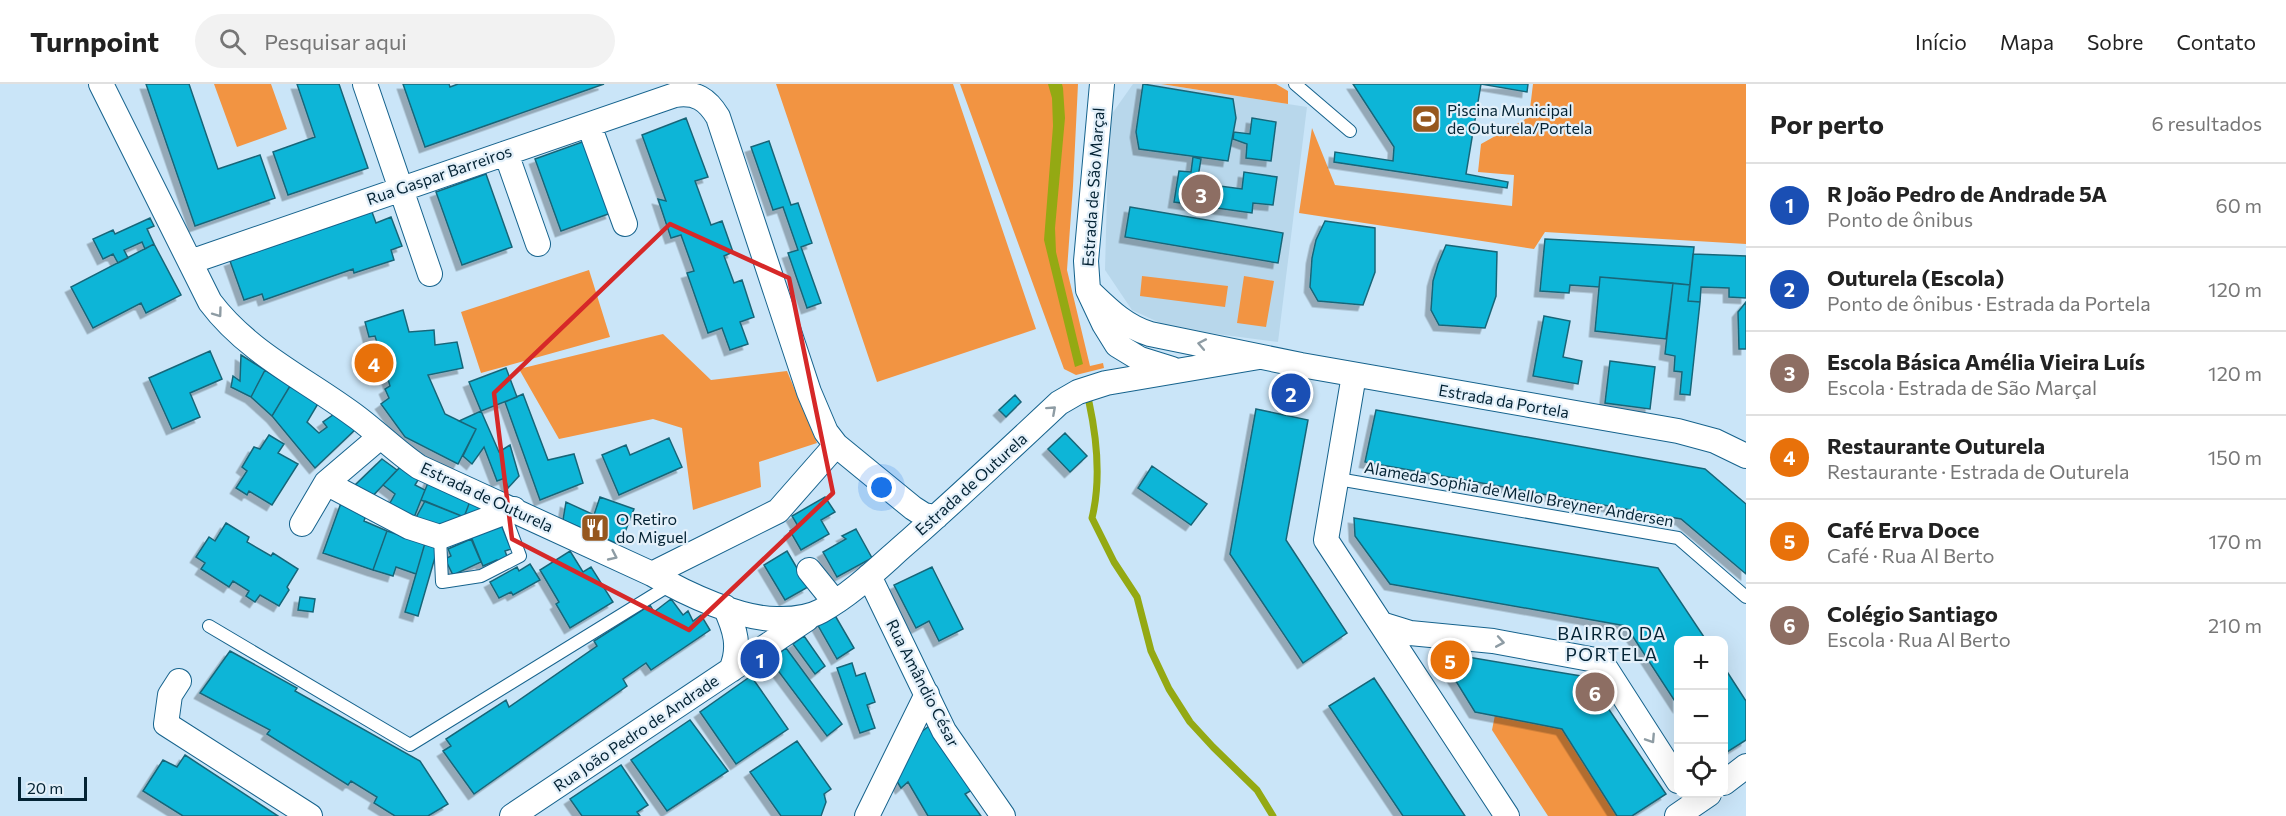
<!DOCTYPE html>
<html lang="pt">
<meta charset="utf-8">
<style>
:root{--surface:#fff;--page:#f2f2f2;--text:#222;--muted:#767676;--line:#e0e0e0;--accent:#96571e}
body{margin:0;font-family:Commissioner,sans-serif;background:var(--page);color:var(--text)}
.controls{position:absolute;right:18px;bottom:18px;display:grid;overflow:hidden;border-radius:12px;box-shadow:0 6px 24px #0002}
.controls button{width:54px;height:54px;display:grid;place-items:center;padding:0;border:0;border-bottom:2px solid var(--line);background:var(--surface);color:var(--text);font:30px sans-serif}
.scale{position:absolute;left:18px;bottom:15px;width:69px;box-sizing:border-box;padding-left:6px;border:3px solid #042334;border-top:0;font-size:16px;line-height:21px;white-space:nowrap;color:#042334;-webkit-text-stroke:4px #e3f0fa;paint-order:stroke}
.you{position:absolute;left:882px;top:404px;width:21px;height:21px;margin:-15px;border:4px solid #fff;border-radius:50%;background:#1a73e8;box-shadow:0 0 0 9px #1a73e833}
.badge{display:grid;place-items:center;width:39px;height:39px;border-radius:50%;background:var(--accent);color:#fff;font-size:20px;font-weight:700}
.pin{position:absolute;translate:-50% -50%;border:3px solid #fff;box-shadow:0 2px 6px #0006}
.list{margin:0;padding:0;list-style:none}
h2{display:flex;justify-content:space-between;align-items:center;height:78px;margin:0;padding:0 24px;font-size:26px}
h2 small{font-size:20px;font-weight:400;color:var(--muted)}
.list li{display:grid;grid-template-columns:39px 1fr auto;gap:18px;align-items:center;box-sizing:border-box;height:84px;padding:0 24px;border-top:2px solid var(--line)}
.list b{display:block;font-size:22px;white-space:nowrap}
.list p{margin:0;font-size:20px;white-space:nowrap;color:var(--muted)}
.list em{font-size:20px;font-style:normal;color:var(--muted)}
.icon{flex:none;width:33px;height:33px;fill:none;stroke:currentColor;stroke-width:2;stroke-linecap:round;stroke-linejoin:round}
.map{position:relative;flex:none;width:1746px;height:732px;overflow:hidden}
header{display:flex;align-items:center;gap:36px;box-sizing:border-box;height:84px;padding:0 30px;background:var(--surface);border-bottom:2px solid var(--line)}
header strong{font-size:28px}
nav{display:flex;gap:33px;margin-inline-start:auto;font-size:21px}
.search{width:420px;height:54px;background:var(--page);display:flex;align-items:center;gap:15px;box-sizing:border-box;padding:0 21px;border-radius:33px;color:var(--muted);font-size:22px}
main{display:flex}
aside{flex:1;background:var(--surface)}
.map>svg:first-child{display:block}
.built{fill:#b8d7eb}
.green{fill:#f29442}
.water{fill:#94a913}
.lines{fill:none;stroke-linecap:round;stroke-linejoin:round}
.stream{stroke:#94a913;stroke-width:7}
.building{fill:#11b5d7;stroke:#186679;stroke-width:1.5;filter:url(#shadow)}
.lane-casing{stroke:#16638d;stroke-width:14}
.street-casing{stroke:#16638d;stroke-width:26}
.lane{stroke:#fff;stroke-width:12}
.street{stroke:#fff;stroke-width:24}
.oneway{stroke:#8e9ca4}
.marked{fill:none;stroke:#d62828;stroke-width:4.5;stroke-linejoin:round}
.labels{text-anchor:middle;stroke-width:4.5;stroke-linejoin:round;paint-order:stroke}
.poi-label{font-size:16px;fill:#042334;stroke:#e3f0fa;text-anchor:start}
.street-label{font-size:16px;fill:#042334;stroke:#e3f0fa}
.neighbourhood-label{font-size:18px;letter-spacing:1.5px;fill:#042334;stroke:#e3f0fa}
</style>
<header>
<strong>Turnpoint</strong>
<div class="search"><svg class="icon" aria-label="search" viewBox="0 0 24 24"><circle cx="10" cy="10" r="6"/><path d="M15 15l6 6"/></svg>Pesquisar aqui</div>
<nav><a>Início</a><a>Mapa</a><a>Sobre</a><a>Contato</a></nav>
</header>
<main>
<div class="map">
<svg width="1746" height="732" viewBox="0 0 1746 732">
<defs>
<filter id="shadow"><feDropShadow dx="-5.5" dy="5.5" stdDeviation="0" flood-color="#0004"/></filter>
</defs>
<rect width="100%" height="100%" fill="#cae5f8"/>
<path class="built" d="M1133,0H1161L1307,23L1278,258L1171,244L1132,226L1105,186L1109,34Z"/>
<path class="green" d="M214,0H271L287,45L237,63Z
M776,0H953L1036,245L877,298Z
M960,0H1078L1073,102L1067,186L1090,282L1103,279L1104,284L1076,291L1064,285Z
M1161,0H1276L1288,7V20Z
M1533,0H1746V160L1545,148L1534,165L1299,129L1312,44L1335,101L1512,122L1514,91L1478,88L1481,60L1529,33Z
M589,186L610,253L481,289L461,228Z
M1142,192L1228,202L1225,223L1140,212Z
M1244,192L1274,197L1266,243L1237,239Z
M663,250L711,296L787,287L817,359L759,378L761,403L693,426L682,344L653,335L559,355L519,285Z
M1495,631L1562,645L1617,732H1548L1492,646Z"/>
<path class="water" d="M1048,0H1062L1063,4L1065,34L1055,144L1056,168L1083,280L1075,283L1044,156L1053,42L1052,14Z"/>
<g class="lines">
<path class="stream" d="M1089,318C1097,355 1101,397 1092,434L1114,478L1137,513L1151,567L1169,605L1190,638L1213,663L1257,706L1273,732"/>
</g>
<path class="building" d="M146,0H189L218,85L260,71L275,114L195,142Z
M297,0H339L368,84L288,111L273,68L315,53Z
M403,0H449L450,3L458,0H604L425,63Z
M1143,0L1233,15L1236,34L1228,77L1139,65L1136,48Z
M1353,0H1528L1527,8L1481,0L1466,90L1508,98L1507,104L1334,78L1335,68L1393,77L1394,63Z
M686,34L708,93L695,97L711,141L722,137L733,168L724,172L734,199L742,196L754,233L740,238L748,260L730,266L722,244L708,249L687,189L694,187L681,151L671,154L658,115L666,117L642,51Z
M1252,34L1276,38L1271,77L1246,74L1247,60L1233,55L1234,48L1250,50Z
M585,57L611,129L561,147L535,75Z
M769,57L791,121L798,119L812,159L801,163L821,219L807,224L788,169L798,166L783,123L773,126L751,63Z
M1193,73L1201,75L1197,99L1242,105L1244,88L1277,93L1273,121L1253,119L1252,129L1174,118L1179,87L1191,88Z
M486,90L512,163L462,181L436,108Z
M1130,123L1283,149L1278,179L1125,153Z
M372,128L376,139L391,133L402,162L391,166L394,176L354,189L353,185L264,216L262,210L244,216L230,177Z
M150,134L154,142L147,145L154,160L145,165L142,158L124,166L128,174L118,179L113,170L103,175L93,155L113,146L115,150Z
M1325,137L1375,144V188L1363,221L1318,217L1310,203L1312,174L1316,156Z
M1545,155L1694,163L1690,201L1600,193L1599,203L1570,201L1569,209L1540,207Z
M154,160L181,211L146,229L141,219L93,244L71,203Z
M1446,161L1497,168L1496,212L1485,244L1439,241L1431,226L1433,197L1438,180Z
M1693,170L1746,172V214L1729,213V204L1701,203L1700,218L1688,217Z
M1600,193L1673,199L1666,255L1595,247Z
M1673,199L1690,201L1688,217L1700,218L1690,311L1680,310L1682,288L1674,287L1675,272L1665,270Z
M1746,218V265H1739L1738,228Z
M403,226L409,248L434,246L435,261L457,258L463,284L428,291L445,330L476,345L458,380L405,353L381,320L389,314L385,305L390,302L375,252L369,253L365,238Z
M1544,232L1570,237L1563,273L1582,277L1578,300L1533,292Z
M210,267L222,295L190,309L200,333L172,345L149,294Z
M241,271L265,286L251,313L231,303L233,292L240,297Z
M1610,277L1655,283L1650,325L1605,319Z
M506,284L517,313L481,327L469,298Z
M265,286L290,302L272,332L251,313Z
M290,302L319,318L307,338L319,349L327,343L323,338L340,326L358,343L315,384L272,332Z
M523,310L548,376L574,370L583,399L540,416L505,318Z
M1015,311L1021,318L1006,333L999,326Z
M1256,325L1308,336L1286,456L1347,549L1303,579L1230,470Z
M1376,326L1705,385L1746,420V490L1681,435L1365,378Z
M481,327L499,368L510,361L519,392L508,404L505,394L497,397L484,363L472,380L463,372L476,345L459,337Z
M1065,349L1087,372L1070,388L1048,365Z
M269,351L284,360L278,369L298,380L272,421L249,407L247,411L236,404L247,387L242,383L254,363L260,365Z
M669,354L682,383L619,411L602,371L626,361L630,371Z
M382,375L397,386L369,416L353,403Z
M404,379L421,391L415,401L425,406L413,436L386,426L395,410L383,401Z
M1152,382L1207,420L1191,441L1138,404Z
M430,394L472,412L464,433L421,416Z
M472,412L500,423L438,447L413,439L425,417L464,433Z
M600,413L634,425L620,461L563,436L566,418L594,431Z
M825,413L835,428L821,436L829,450L801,466L790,447L798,442L792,432Z
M341,419L367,428L364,437L387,447L373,486L323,469Z
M1354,434L1658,484L1706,556H1678V622L1626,542L1390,500L1355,452Z
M500,438L511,465L505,467L508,475L499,479L497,476L483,482L470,450Z
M226,439L249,453L247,458L271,472L273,469L298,485L287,503L289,506L279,522L260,511L255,518L246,512L249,507L233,497L229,503L201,485L205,479L196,473L209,453L215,457Z
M856,445L872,474L837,493L823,468L846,455L842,452Z
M387,447L425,459L416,490L396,483L393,492L373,486Z
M471,455L481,478L453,491L445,475L451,472L448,465Z
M425,459L438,463L418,532L405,528Z
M570,467L583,488L591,483L613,518L570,544L556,520L559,518L540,486Z
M787,467L808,503L785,516L764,481Z
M530,480L540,496L513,511L511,508L499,514L490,498L517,483L519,487Z
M932,483L963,545L939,557L929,537L916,544L894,501Z
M300,513L315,515L313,528L298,526Z
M671,515L683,531L688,527L693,537L701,531L710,546L651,586L646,579L623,595L627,602L474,710L443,667L451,662L446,655L506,616L509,623L597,562L594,557L650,521L654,528Z
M833,528L854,564L837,575L816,538Z
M804,552L825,582L815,590L793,560Z
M786,564L842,640L827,652L770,576Z
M230,567L297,604L295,607L420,677L448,720L428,732H395L374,719L377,713L351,697L348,701L267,650L270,646L200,609Z
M1438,568L1587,593L1666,710L1632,732H1617L1562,645L1475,628Z
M852,579L856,592L865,589L875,618L867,621L875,644L860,649L837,584Z
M1724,583L1746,617V656L1724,670Z
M751,592L788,645L736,680L700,628Z
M1374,594L1465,732H1403L1329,622Z
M690,636L728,687L667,727L631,676Z
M929,642L972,706L965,710L981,732H928L908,698L901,704L895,694L916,652Z
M797,657L831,705L824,710L826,718L821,732H781L750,688Z
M185,671L278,732H183L143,707L163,676L177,683Z
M621,681L648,721L637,728L640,732H582L570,715Z"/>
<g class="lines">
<g class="lane-casing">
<path id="lane" d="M1295,0L1350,47
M1338,395L1678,454L1746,513
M440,453L442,498L481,492L520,472L504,429
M209,542L410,661L670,501"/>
</g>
<g class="street-casing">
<path id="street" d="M101,0L210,218C249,270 308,296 358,334C379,350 397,368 419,383L652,490C684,509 743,537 781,535C793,535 810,533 821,527C854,509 882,480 910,456C961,411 1010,365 1059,319L1078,308L1106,299L1259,273
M365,0L430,190
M1102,0L1086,177L1088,206L1104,240L1117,261L1140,275L1172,285
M589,41L625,140
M506,69L538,160
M190,178L675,11C696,8 707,15 718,33L809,308L826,348L836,361L913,424L924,431L936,433
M1088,206C1108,225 1124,242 1150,250L1301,281L1678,347L1715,357L1746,372
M1354,291L1326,456L1507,732
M326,399L409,443L440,453L514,425
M302,440L326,399L380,353
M809,486L834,517
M652,490L778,427L836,361
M869,492L944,647L1003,732
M725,523C735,545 741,563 731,586
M1381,540L1410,549L1493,557L1601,577L1678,697
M179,597L170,611L166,640L310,732
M1724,699L1746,682
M512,732L807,535
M867,732L927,610
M1677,732L1709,710"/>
</g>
<use href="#lane" class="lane"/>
<use href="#street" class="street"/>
</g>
<defs><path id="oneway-chevron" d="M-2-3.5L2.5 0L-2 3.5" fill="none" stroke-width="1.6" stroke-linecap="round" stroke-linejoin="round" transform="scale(1.5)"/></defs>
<g class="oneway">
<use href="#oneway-chevron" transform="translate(218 229) rotate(54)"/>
<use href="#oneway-chevron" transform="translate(1202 260) rotate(-169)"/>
<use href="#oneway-chevron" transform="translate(1052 326) rotate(-42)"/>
<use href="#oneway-chevron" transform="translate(613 472) rotate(25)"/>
<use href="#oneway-chevron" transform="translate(1500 558) rotate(10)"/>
<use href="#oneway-chevron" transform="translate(1651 655) rotate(57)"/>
</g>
<path class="marked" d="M670,140L789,194L833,409L689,546L512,455L494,309Z"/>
<defs>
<g id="stadium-square" transform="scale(1.5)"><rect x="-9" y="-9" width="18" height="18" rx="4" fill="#96571e" stroke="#e3f0fa"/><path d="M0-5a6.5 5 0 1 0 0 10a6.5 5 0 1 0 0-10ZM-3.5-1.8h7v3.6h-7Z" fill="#fff"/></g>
<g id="restaurant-square" transform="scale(1.5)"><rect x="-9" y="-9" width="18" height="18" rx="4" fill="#96571e" stroke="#e3f0fa"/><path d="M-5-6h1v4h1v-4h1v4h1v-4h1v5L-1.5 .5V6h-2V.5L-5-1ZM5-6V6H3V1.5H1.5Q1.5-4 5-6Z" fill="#fff"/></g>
</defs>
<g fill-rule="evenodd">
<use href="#stadium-square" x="1426" y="35"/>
<use href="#restaurant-square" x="595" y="444"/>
</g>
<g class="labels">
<g class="poi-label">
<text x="1447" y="32">Piscina Municipal<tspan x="1447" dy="18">de Outurela/Portela</tspan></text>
<text x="616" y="441">O Retiro<tspan x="616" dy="18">do Miguel</tspan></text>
</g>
<g class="street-label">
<text transform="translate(439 91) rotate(-19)" y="6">Rua Gaspar Barreiros</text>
<text transform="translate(1093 103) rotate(-86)" y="6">Estrada de São Marçal</text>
<text transform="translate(1504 317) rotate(10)" y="6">Estrada da Portela</text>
<text transform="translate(971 400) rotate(-42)" y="6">Estrada de Outurela</text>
<text transform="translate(1519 410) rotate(10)" y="6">Alameda Sophia de Mello Breyner Andersen</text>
<text transform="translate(487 413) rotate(25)" y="6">Estrada de Outurela</text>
<text transform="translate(923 599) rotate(63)" y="6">Rua Amândio César</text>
<text transform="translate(636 649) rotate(-34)" y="6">Rua João Pedro de Andrade</text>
</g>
<g class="neighbourhood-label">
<text x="1612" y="556">BAIRRO DA<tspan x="1612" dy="21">PORTELA</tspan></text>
</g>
</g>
</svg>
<div class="controls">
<button>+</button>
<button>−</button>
<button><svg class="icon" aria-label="locate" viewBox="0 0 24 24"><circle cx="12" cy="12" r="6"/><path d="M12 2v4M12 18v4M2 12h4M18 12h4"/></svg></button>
</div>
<div class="scale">20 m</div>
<div class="you"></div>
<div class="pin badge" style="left:760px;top:575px;background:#1a4fb4">1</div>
<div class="pin badge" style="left:1291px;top:309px;background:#1a4fb4">2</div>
<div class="pin badge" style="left:1201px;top:110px;background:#8d6e63">3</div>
<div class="pin badge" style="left:374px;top:279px;background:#e8710a">4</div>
<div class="pin badge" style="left:1450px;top:576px;background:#e8710a">5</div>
<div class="pin badge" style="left:1595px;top:608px;background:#8d6e63">6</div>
</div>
<aside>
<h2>Por perto<small>6 resultados</small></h2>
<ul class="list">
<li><span class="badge" style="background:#1a4fb4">1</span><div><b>R João Pedro de Andrade 5A</b><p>Ponto de ônibus</p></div><em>60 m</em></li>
<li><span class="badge" style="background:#1a4fb4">2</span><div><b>Outurela (Escola)</b><p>Ponto de ônibus · Estrada da Portela</p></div><em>120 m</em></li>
<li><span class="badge" style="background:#8d6e63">3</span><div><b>Escola Básica Amélia Vieira Luís</b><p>Escola · Estrada de São Marçal</p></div><em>120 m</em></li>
<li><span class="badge" style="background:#e8710a">4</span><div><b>Restaurante Outurela</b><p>Restaurante · Estrada de Outurela</p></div><em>150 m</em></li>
<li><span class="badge" style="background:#e8710a">5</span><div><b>Café Erva Doce</b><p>Café · Rua Al Berto</p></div><em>170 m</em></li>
<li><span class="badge" style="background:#8d6e63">6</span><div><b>Colégio Santiago</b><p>Escola · Rua Al Berto</p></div><em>210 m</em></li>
</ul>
</aside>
</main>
